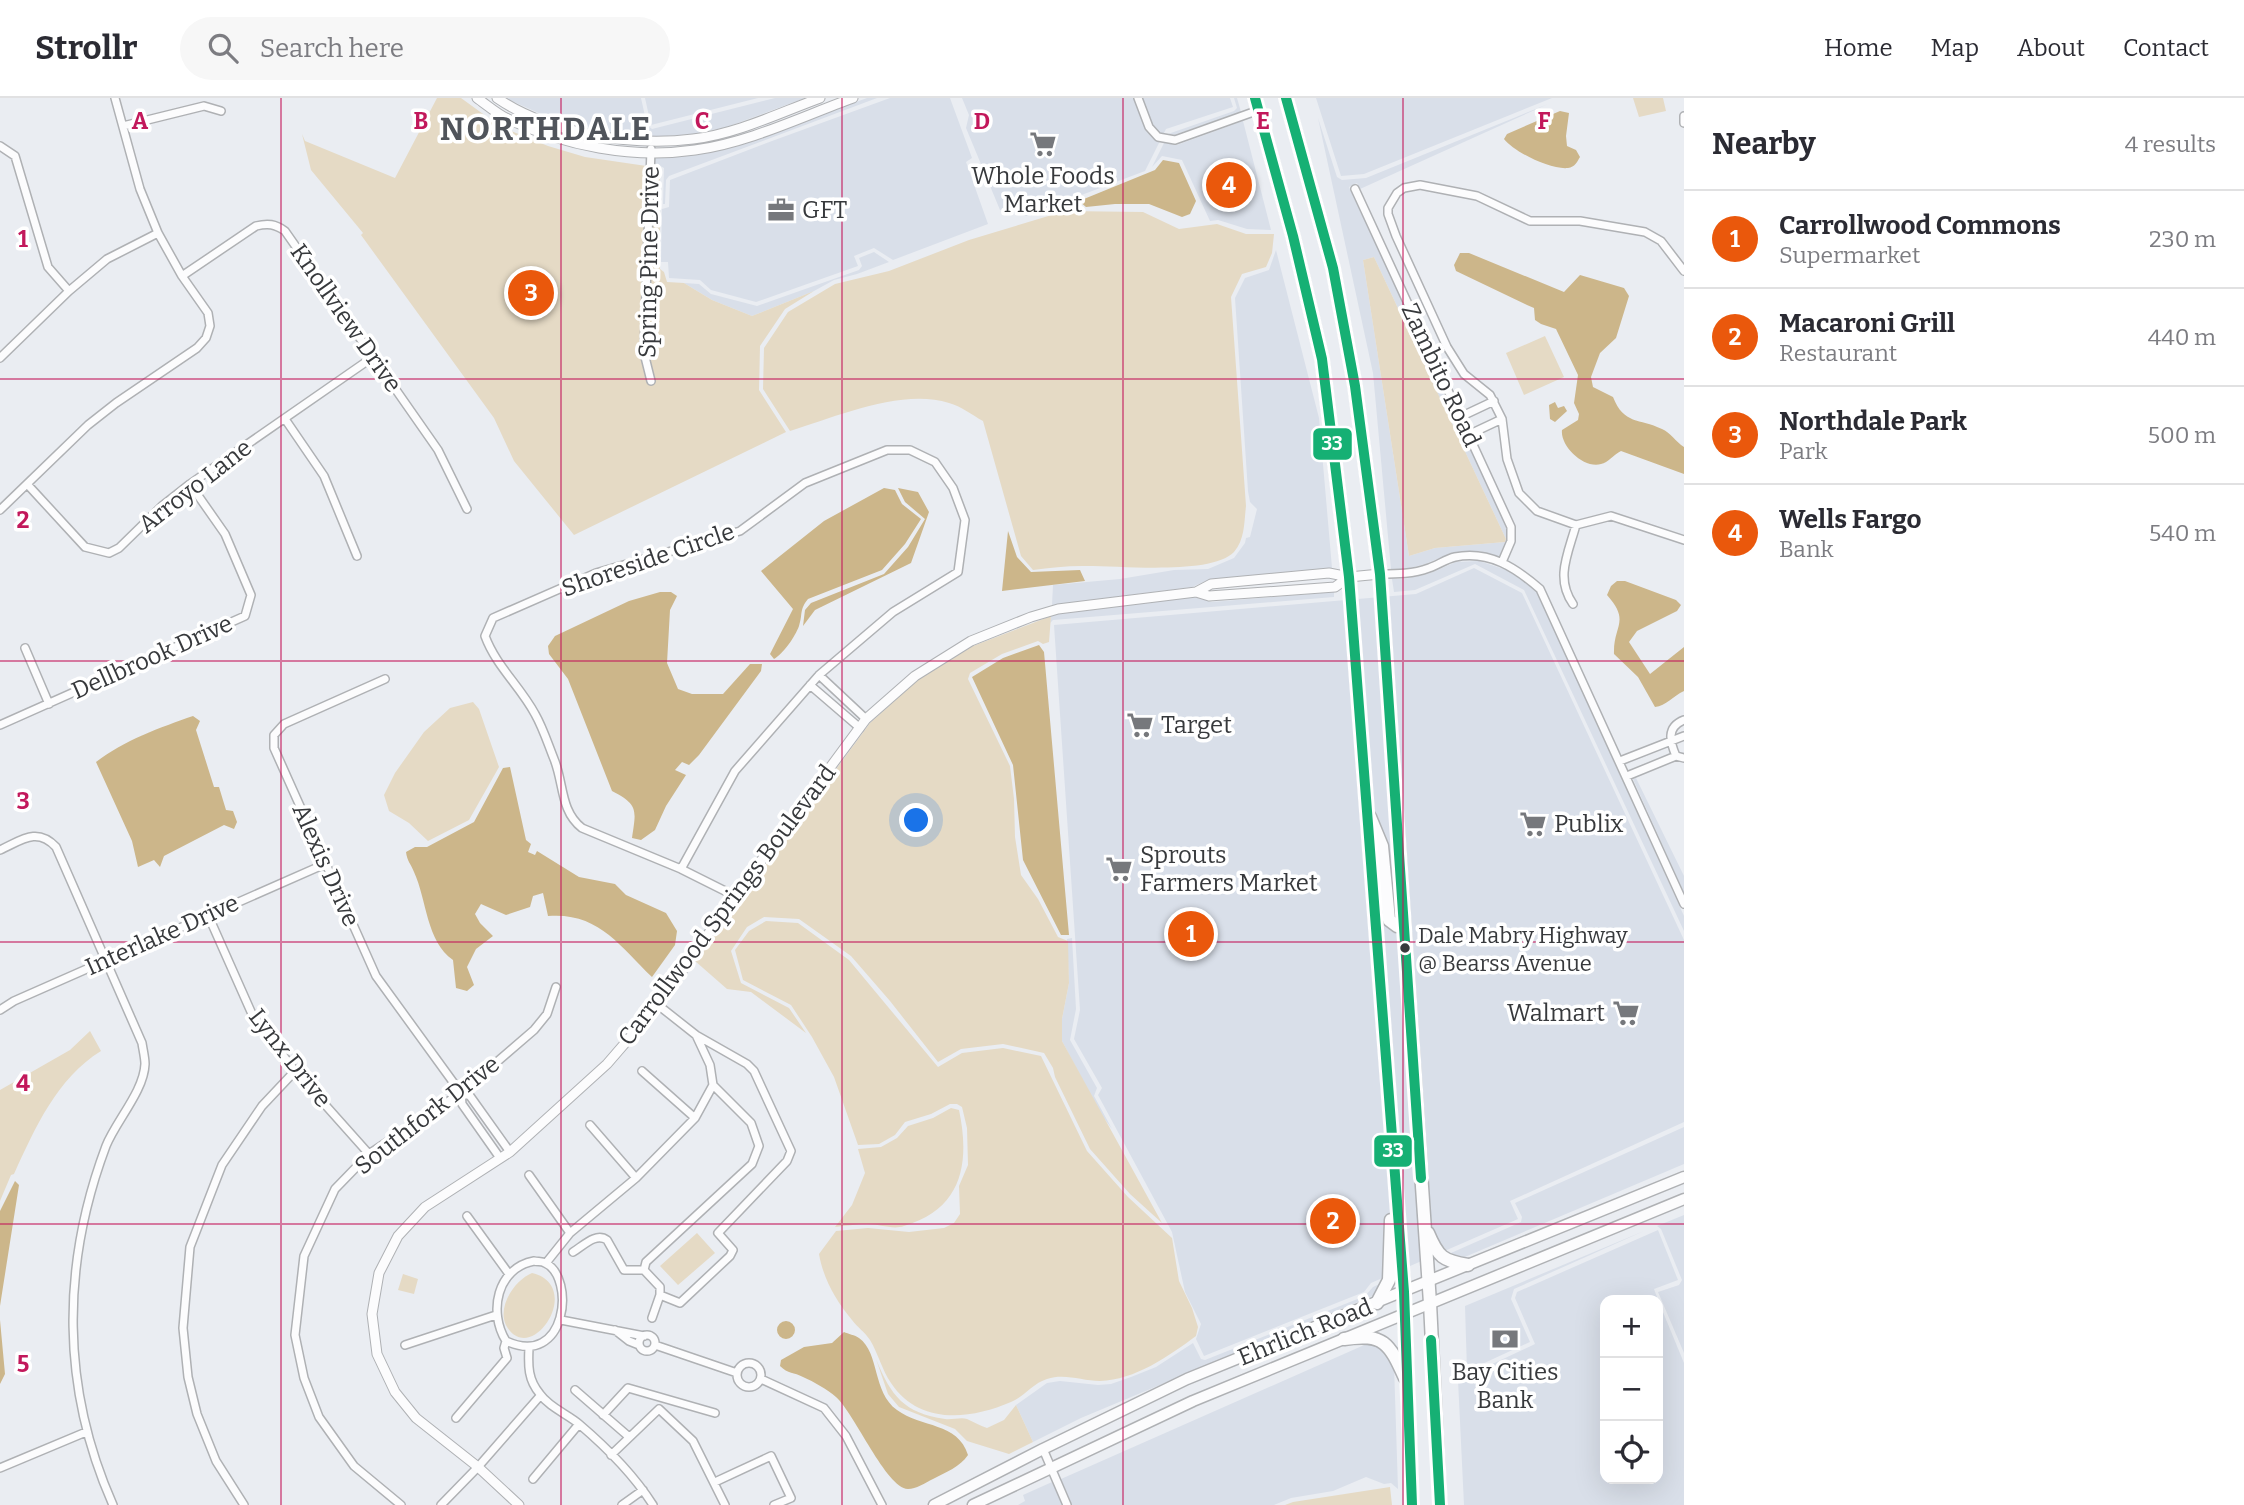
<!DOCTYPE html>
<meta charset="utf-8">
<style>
:root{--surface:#fff;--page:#f7f7f7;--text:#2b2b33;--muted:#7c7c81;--line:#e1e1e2;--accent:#ea580c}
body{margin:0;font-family:Bitter,serif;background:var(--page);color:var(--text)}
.controls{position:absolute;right:21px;bottom:21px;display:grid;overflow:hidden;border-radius:14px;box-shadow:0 7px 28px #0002}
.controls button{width:63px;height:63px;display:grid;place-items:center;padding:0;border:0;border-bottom:2px solid var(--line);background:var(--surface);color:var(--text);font:35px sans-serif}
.you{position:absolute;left:917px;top:723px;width:24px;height:24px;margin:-18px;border:5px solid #fff;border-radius:50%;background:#1a73e8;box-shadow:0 0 0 10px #1a73e833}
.badge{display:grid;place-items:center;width:46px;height:46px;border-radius:50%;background:var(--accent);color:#fff;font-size:23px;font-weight:700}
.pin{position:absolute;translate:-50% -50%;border:4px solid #fff;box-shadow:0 2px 7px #0006}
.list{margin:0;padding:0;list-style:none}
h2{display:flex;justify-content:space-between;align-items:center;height:91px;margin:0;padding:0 28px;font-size:30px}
h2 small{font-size:23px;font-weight:400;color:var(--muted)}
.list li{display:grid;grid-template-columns:46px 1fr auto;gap:21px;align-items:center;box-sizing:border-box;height:98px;padding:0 28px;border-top:2px solid var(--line)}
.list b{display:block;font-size:26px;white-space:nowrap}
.list p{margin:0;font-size:23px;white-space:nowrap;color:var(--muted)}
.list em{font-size:23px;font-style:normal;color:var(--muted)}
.icon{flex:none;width:38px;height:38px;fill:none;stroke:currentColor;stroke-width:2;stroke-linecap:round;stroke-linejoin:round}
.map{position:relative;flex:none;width:1684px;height:1407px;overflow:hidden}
header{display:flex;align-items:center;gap:42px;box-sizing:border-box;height:98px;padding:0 35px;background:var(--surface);border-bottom:2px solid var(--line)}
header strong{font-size:33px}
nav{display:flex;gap:38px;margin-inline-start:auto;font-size:24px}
.search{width:490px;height:63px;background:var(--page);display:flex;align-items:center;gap:18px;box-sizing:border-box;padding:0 24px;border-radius:38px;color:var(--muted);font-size:26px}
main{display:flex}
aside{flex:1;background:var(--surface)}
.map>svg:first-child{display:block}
.built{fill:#d9dfe9}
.green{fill:#e5dac5}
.water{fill:#ccb68a}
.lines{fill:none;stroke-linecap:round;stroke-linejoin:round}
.minor-casing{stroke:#afb1b4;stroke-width:10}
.tertiary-casing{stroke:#afb1b4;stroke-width:11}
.secondary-casing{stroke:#afb1b4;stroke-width:13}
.primary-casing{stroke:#afb1b4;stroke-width:15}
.minor{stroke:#fcfcfd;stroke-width:7}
.tertiary{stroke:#fcfcfd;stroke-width:9}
.secondary{stroke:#fcfcfd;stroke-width:10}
.primary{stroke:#fcfcfd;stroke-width:12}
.bus-1-casing{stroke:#fff;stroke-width:16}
.bus-1{stroke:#16b074;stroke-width:10}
.grid{fill:none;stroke:#c2185b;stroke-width:2;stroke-opacity:0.55}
.bus-dot{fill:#37393c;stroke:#fff;stroke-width:2.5}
.labels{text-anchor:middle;stroke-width:7;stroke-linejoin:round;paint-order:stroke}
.bus-label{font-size:22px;fill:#37393c;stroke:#fff;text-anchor:start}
.poi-label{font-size:24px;fill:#37393c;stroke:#fff;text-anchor:start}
.street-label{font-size:24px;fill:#37393c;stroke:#fff}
.district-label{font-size:32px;font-weight:bold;letter-spacing:2px;fill:#50545b;stroke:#fff}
.grid-label{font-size:23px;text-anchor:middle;font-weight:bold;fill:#c2185b;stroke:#fff;stroke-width:7;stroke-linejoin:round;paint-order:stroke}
.line-badge{stroke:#fff;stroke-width:2.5}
.badge-label{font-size:19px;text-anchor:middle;font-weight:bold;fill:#fff}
</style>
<header>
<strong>Strollr</strong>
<div class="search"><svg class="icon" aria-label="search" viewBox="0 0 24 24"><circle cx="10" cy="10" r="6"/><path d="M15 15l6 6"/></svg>Search here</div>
<nav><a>Home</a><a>Map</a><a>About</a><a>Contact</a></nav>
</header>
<main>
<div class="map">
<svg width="1684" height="1407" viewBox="0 0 1684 1407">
<rect width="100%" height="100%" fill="#eaedf2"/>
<path class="built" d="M505,0H641L647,27L652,31L775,0H805L727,29L693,36L653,39L603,34L552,21Z
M645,0H758L651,27Z
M867,0H877L669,78L666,82L665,106H663L664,70L655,65V60L696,57L733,49Z
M890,0H950L972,60L966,64L988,126L893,162L874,150L854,158L858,168L756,204L711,192L700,182L669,180L668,164H661L662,111L669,109L670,82L772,43Z
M962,0H1230L1233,9L1166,31L1145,73L1026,118L1000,112L966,30L969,17Z
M1234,0H1237L1241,14L1174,37L1168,36L1234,13L1237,10Z
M1316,0H1552L1364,76L1341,78Z
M1548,6L1360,91L1357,85L1349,89L1507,430L1506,441L1374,159L1363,162L1409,458L1435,450L1505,444L1499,459L1479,453L1454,454L1425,466L1402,472L1391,471L1373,275L1318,20L1337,79L1342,82L1366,80Z
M1243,23L1271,132L1247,131L1218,122L1210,123L1182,62L1162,58L1152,69L1164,45L1177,47Z
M1276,152L1319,320L1332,470L1210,481L1192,489L1052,507L1053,487L1120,481L1174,472L1208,471L1234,460L1245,445L1246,440L1250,439L1257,411L1250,404L1248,393L1235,200L1245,180L1269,172Z
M874,154L889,164L857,176L834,182L814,193L752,218L712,202L684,185L699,186L711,196L757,208L859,172L862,168L859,160Z
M1479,463L1516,475L1537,494L1684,818V833L1524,492L1475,466L1415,492L1394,494L1392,481H1404L1428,476L1456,464Z
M1474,470L1522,495L1684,842V1024L1510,1103L1518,1121L1371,1185L1364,1194L1204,1258L1196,1241L1201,1226L1185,1194L1172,1134L1098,997L1102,990L1074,941L1080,912L1054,527L1416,496Z
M1334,494V499L1053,522L1050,525L1051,518L1059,516L1194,499L1212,504Z
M1636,680L1684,778V795L1633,681Z
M1072,840L1076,911L1070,942L1097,990L1094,998L1112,1031L1100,1015L1062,943V921L1069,885L1067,841Z
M1684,1029V1066L1460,1161L1455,1160L1451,1155L1521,1124L1522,1119L1515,1105Z
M1684,1117V1255L1658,1194L1679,1187L1682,1182L1661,1131L1657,1128Z
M1658,1132L1678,1182L1654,1191L1658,1202H1605V1381H1658V1202L1684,1265V1407H1464L1458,1282L1535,1246L1515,1200L1517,1194Z
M1644,1133L1514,1191L1511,1201L1530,1244L1467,1273L1465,1208Z
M1384,1184L1377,1196L1081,1320L1033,1344L1016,1307L1047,1285L1060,1283L1098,1287L1111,1286L1131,1279L1156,1269L1193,1245L1201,1261L1205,1262L1365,1198L1373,1189Z
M1371,1244L1384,1251L1394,1267L1398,1391L1391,1385L1384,1386L1366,1379L1333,1393L1291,1400L1274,1407H1072L1061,1381Z
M1052,1384L1062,1407H1018L1025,1403L1023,1397Z"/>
<path class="green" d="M437,0H461L501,29L548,48L585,59L660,70V171L664,174L667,184L684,185L712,202L752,218L814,193L785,211L760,248L759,292L786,334L574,437L514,363L494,320L361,137L363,135L311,72L302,36L305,43L395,80Z
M1633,0H1663L1666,13L1639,19Z
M1065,113L1143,114L1179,131L1217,126L1246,136H1274L1272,155L1266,169L1242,176L1231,199L1246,408C1244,425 1245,441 1234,454C1211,478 1115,467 1082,468C1066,468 1049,470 1033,472L1021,458L983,323C972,317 961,308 949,305C901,290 836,319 790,333L763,291L764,250L788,214L835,186L889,173L969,142Z
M1374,159L1506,441L1505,444L1435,450L1409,458L1363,162Z
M1545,238L1564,279L1524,297L1506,255Z
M1051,518L1049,544L1043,546L1038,543L1002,556L970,575L968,581L1010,668L1014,701L1015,739L1021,777L1038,801L1058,839L1068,843L1069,885L1062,921V943L1162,1125L1130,1096L1090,1051L1055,979L1053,970L1044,955L1003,946L961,951L938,964L890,903L851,858L799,821L764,819L747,829L731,853L741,885L789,910L806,935L751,894L727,891L695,863L870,625L918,582L973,548Z
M473,604L479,611L499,669L469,722L428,743L409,725L389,713L384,697L395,675L424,634L450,610Z
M766,823L798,825L849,862L938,969L962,955L1003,950L1041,958L1087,1053L1128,1099L1172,1140L1179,1183L1192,1210L1198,1229L1196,1238C1169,1258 1135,1282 1100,1283C1082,1283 1065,1275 1047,1281C1033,1285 1024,1299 1011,1304C969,1322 919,1327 891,1285C882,1272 878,1255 870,1242C865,1234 857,1229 852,1222C836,1203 823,1180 819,1156L836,1133L868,1130L909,1134L944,1130L954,1125L960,1116L959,1088L968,1067L967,1030L962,1009L957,1006H950L931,1016L905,1024L895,1037L879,1046L858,1047L834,979L812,939L791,907L743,882L735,852L749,833Z
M90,933L101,953C57,980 35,1030 14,1076L11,1077L0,1103V992L70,952Z
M951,1010L959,1012C970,1064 963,1111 904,1128C893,1132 879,1126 867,1126C856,1126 845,1128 835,1129L852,1107L865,1075L858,1051L881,1049L897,1040L908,1028L933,1020Z
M697,1135L715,1155L678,1187L660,1168Z
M532,1175C583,1187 536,1263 510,1233C493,1214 513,1183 532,1175Z
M403,1176L418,1181L414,1196L398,1192Z
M876,1261C891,1298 904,1315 945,1321C952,1322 961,1319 967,1321C974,1324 981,1328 987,1330L1004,1322L1016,1307L1033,1344L1009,1356L967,1343L955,1331L899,1309L888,1296Z
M1390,1389L1392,1407H1285L1293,1404Z"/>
<path class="water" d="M1560,13L1569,15L1566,38L1567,48L1576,52L1580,59C1577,64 1575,69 1568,70C1551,72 1514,54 1504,41L1507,36Z
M1163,62L1179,65L1196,103L1190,116L1182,119L1149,106H1115L1086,109L1079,103L1155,72Z
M1460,155H1469L1564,194L1580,177L1624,190L1629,198L1616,240L1600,255L1591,279L1593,289L1613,299C1624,327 1639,320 1662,331C1670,334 1676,344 1684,349V376L1621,353C1614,356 1608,365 1601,366C1584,371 1560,348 1562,332L1578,322L1579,316L1574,305L1578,277L1556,231L1541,226L1535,222L1534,210L1527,207L1456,173L1454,167Z
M1555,304L1558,310L1564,308L1567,313L1555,324L1550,321L1549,307Z
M884,390L895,392L902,406L921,421L905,446L882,472L808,501C799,512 803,516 799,528C795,539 783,556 774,561L770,556L793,511L761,473L824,423Z
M898,390L918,394L929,414L911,465L815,512L803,528L805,512L811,505L884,476L908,449L925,421L905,404Z
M1008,433L1017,459L1031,474L1080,472L1085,483L1002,493Z
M1617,483H1625L1676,502L1681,507L1677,513L1637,533L1629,544L1650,576L1684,549V593C1673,598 1666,608 1655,609L1638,579L1614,556C1613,527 1631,524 1607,497L1611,488Z
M660,494H671L677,498L670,512L667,565L678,591L692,596H723L750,566H762L761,573L699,657L689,667L682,664L675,672L686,677L666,708L655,732L641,742L632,740C636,712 639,707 612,693L568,581L549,556L548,548L555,538L629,503Z
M1039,547L1044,554L1069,837H1061L1023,762L1013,667L972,579L1003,560Z
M193,618L200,623L196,632L214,689H219L226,712L233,713L237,724L234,731L224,727L164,758L160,769L154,762L138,769L132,743L96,664C123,643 161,629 193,618Z
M510,669L526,742L531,746L528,754L535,757L537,753L579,779L615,786L626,797L666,815L677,833L675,847L652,879C619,847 598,814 548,818L543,795L533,798L530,809L506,817L481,806L475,816L480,825L493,838L476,851L467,869L474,887L467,893L456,890L453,862C426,843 427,802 414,774C411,766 407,763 406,754L415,749H427L474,724L503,670Z
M15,1083L19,1087L0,1208V1113Z
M0,1222L5,1276L0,1286Z
M777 1232a9 9 0 1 1 18 0a9 9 0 1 1-18 0Z
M844,1234C848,1236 855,1237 859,1240C880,1255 872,1294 897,1312C921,1330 958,1324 968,1357C960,1369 946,1374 933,1381C925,1385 916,1391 908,1391C886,1390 855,1316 836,1299C827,1291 814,1284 803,1279C794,1274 788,1276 780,1268L781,1262L804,1249L832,1245Z"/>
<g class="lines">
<g class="minor-casing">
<path id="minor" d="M1138,0L1149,29L1158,39L1175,42L1259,12
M1684,18V25
M123,28L204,8L221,13
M0,48L15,58L48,169L69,193
M1355,91L1511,429V443L1502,464
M1684,173L1661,143L1645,134L1580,123H1530L1477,98L1420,87L1404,90L1397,95L1388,110V116L1396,138L1447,249L1464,276L1490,297L1502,321L1507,361L1519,395L1537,413L1576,427L1611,418L1684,442
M182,178L256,128C268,125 275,126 285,133L438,352L467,411
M0,260L69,193L107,161L158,135
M651,283L644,255L651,51
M1460,319L1494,303
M285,321L324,378L357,458
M1468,337L1502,321
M27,386L85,449L109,455L119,450L162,408L190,386L373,259
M0,412L88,327L116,305L197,250L206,240L210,228L208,215L182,178L158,135L140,91L115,0
M1380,476C1397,476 1413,476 1429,470C1438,467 1446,461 1455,459C1489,452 1516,470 1540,491L1684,806
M1573,506C1555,480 1568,456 1576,427
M25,550L49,606
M819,577L866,621
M385,581L284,626L274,637V650L376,878L461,995L462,1006L500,1060
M810,587L860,630
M0,627L245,518L251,497L225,436L190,386
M1676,658C1670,644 1666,629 1684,622
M1620,663L1684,638
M1627,678L1676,658L1684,660
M0,752C22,742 37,729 56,749L142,945C143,952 145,960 145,966C144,993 116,1023 106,1048C61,1168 61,1290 113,1407
M681,771L735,673L819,577L893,514L958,474L965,422L953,390L935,364L910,352H887L805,385L740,433L596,475L493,520L485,538C496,568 520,588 535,616C543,630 548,646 554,661C564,685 560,713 582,730L681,771L735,798
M208,817L252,916L295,973L369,1056
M0,912L14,903L325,766
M696,937L747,966L754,973L791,1053L787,1063L718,1135L733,1152L730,1158L680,1205L660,1197V1189L644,1172L646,1164L752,1066L759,1048L751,1025L713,987
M642,973L695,1020
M461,995L470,998L510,1054
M590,1027L636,1080
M529,1077L570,1135
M467,1118L509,1176
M573,1154C583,1148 596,1134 607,1142L624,1172H644
M534,1163C538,1164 542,1163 545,1165C576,1179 567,1271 506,1243C488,1214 497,1170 534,1163Z
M546,1165L570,1135L636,1080L695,1020L713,987L710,967L696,937L658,907
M652,1220L660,1197
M561,1222L644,1238
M615,1232L629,1243L639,1247
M639 1245a8 8 0 1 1 16 0a8 8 0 1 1-16 0Z
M405,1247L496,1217
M655,1247L737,1275
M529,1250C528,1268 528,1282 540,1296C549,1309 567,1316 579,1326C606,1349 634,1377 653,1407
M737 1277a12 12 0 1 1 24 0a12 12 0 1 1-24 0Z
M761,1281L824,1310L846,1338L882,1407
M575,1292L628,1338
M603,1317L628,1290L715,1315
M456,1320L507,1260L504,1250L506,1243
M1043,1351L1067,1407
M611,1357L659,1311L693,1343L725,1407
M0,1370L86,1334
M533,1381L579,1326
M715,1384L771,1358L791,1400L774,1407
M244,1407L216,1363L197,1316L188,1279L183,1230L190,1149L222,1067L262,1008L295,973
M401,1407L354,1368L319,1319L304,1280L295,1237L304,1158L335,1091L369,1056L461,995L534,932L547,916L556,889
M441,1407L478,1369L540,1298
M622,1407L643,1392"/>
</g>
<g class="tertiary-casing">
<path id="tertiary" d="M477,0C487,7 497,16 508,21C564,48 633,61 695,52C748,45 803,18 853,0
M497,0C548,35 631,49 693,41C736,36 779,15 820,0
M1196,494L1209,498L1335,489L1349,479
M519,1407L478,1369L416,1320L395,1294L377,1256L372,1216L379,1175L398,1138L425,1109L510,1054L607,966L658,907L735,798L866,621L915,578L971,543L1031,519L1058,511L1196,494L1211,486L1329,475L1349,479L1380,476"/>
</g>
<g class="secondary-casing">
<path id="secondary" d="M934,1407L1043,1351L1187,1281L1684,1079
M973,1407L1193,1303L1684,1101"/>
</g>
<g class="primary-casing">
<path id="primary" d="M1255,0L1293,138L1322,261L1349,479L1404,1194L1412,1407
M1286,0L1333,170L1355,288L1380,476L1430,1205L1440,1407
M1370,719L1382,748L1389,822L1397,828H1404
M1428,1135C1438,1159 1443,1163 1468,1167
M1377,1205L1389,1182L1391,1122
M1344,1241C1384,1235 1389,1245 1405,1280"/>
</g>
<use href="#minor" class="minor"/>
<use href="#tertiary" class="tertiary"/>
<use href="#secondary" class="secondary"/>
<use href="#primary" class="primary"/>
<g class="bus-1-casing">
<path id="bus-1" d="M1255,0L1293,138L1322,261L1349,479L1404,1194L1412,1407
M1286,0L1333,170L1355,288L1380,476L1421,1080
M1431,1242L1440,1407"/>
</g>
<use href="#bus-1" class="bus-1"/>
</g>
<path class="grid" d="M281,0V1407M561,0V1407M842,0V1407M1123,0V1407M1403,0V1407M0,281H1684M0,563H1684M0,844H1684M0,1126H1684"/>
<defs>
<g id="supermarket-bare" transform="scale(2.1)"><path d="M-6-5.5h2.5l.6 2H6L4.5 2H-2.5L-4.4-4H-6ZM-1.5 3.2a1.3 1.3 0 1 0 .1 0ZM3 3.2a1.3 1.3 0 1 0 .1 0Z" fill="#76787c" stroke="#fff" stroke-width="2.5" paint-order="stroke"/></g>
<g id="office-bare" transform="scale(2.1)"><path d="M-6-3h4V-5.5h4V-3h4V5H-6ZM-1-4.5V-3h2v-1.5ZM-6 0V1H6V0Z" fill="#76787c" stroke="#fff" stroke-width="2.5" paint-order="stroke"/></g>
<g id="bank-bare" transform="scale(2.1)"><path d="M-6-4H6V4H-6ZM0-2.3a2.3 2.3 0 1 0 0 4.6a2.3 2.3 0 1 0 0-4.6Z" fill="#76787c" stroke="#fff" stroke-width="2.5" paint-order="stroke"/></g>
</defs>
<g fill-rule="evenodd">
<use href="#supermarket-bare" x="1043" y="46"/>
<use href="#office-bare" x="781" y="112"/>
<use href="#supermarket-bare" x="1140" y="627"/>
<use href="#supermarket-bare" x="1533" y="726"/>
<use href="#supermarket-bare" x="1119" y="771"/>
<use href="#supermarket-bare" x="1626" y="915"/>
<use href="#bank-bare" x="1505" y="1241"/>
</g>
<circle class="bus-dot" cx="1405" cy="850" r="6"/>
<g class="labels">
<g class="bus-label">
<text x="1418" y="845">Dale Mabry Highway<tspan x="1418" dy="28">@ Bearss Avenue</tspan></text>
</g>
<g class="poi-label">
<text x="1043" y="86" text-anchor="middle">Whole Foods<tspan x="1043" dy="28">Market</tspan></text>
<text x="802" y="120">GFT</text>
<text x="1161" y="635">Target</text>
<text x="1554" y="734">Publix</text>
<text x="1140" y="765">Sprouts<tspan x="1140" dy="28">Farmers Market</tspan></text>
<text x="1605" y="923" text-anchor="end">Walmart</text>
<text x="1505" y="1282" text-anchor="middle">Bay Cities<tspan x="1505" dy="28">Bank</tspan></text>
</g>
<g class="street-label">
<text transform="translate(649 164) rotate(-89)" y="8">Spring Pine Drive</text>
<text transform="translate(346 220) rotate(55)" y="8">Knollview Drive</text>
<text transform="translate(1441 277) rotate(65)" y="8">Zambito Road</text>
<text transform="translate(195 388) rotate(-38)" y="8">Arroyo Lane</text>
<text transform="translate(648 462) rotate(-19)" y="8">Shoreside Circle</text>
<text transform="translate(152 559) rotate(-24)" y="8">Dellbrook Drive</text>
<text transform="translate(326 767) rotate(66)" y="8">Alexis Drive</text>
<text transform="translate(727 807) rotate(-53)" y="8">Carrollwood Springs Boulevard</text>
<text transform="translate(162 837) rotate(-24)" y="8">Interlake Drive</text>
<text transform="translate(290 960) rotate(52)" y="8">Lynx Drive</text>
<text transform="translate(427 1017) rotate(-38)" y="8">Southfork Drive</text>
<text transform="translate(1305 1234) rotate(-22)" y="8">Ehrlich Road</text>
</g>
<g class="district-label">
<text x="546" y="42">NORTHDALE</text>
</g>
</g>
<g class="grid-label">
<text x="140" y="31">A</text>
<text x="421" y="31">B</text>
<text x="702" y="31">C</text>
<text x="982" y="31">D</text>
<text x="1263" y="31">E</text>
<text x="1544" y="31">F</text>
<text x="23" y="149">1</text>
<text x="23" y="430">2</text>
<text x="23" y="711">3</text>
<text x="23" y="993">4</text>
<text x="23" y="1274">5</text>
</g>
<g class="line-badge">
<rect x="1312" y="329" width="41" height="34" rx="7" fill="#16b074"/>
<rect x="1373" y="1036" width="40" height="34" rx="7" fill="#16b074"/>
</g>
<g class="badge-label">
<text x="1332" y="352">33</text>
<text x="1393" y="1059">33</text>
</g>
</svg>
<div class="controls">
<button>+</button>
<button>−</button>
<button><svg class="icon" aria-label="locate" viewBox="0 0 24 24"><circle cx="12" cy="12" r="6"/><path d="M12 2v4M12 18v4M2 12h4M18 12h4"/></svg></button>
</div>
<div class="you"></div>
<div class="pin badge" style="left:1191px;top:836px">1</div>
<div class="pin badge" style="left:1333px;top:1123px">2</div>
<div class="pin badge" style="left:531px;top:195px">3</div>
<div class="pin badge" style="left:1229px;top:87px">4</div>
</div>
<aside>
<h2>Nearby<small>4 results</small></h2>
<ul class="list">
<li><span class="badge">1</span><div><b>Carrollwood Commons</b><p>Supermarket</p></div><em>230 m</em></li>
<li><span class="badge">2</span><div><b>Macaroni Grill</b><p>Restaurant</p></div><em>440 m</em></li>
<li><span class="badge">3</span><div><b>Northdale Park</b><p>Park</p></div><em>500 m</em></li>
<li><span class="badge">4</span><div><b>Wells Fargo</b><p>Bank</p></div><em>540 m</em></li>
</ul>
</aside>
</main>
